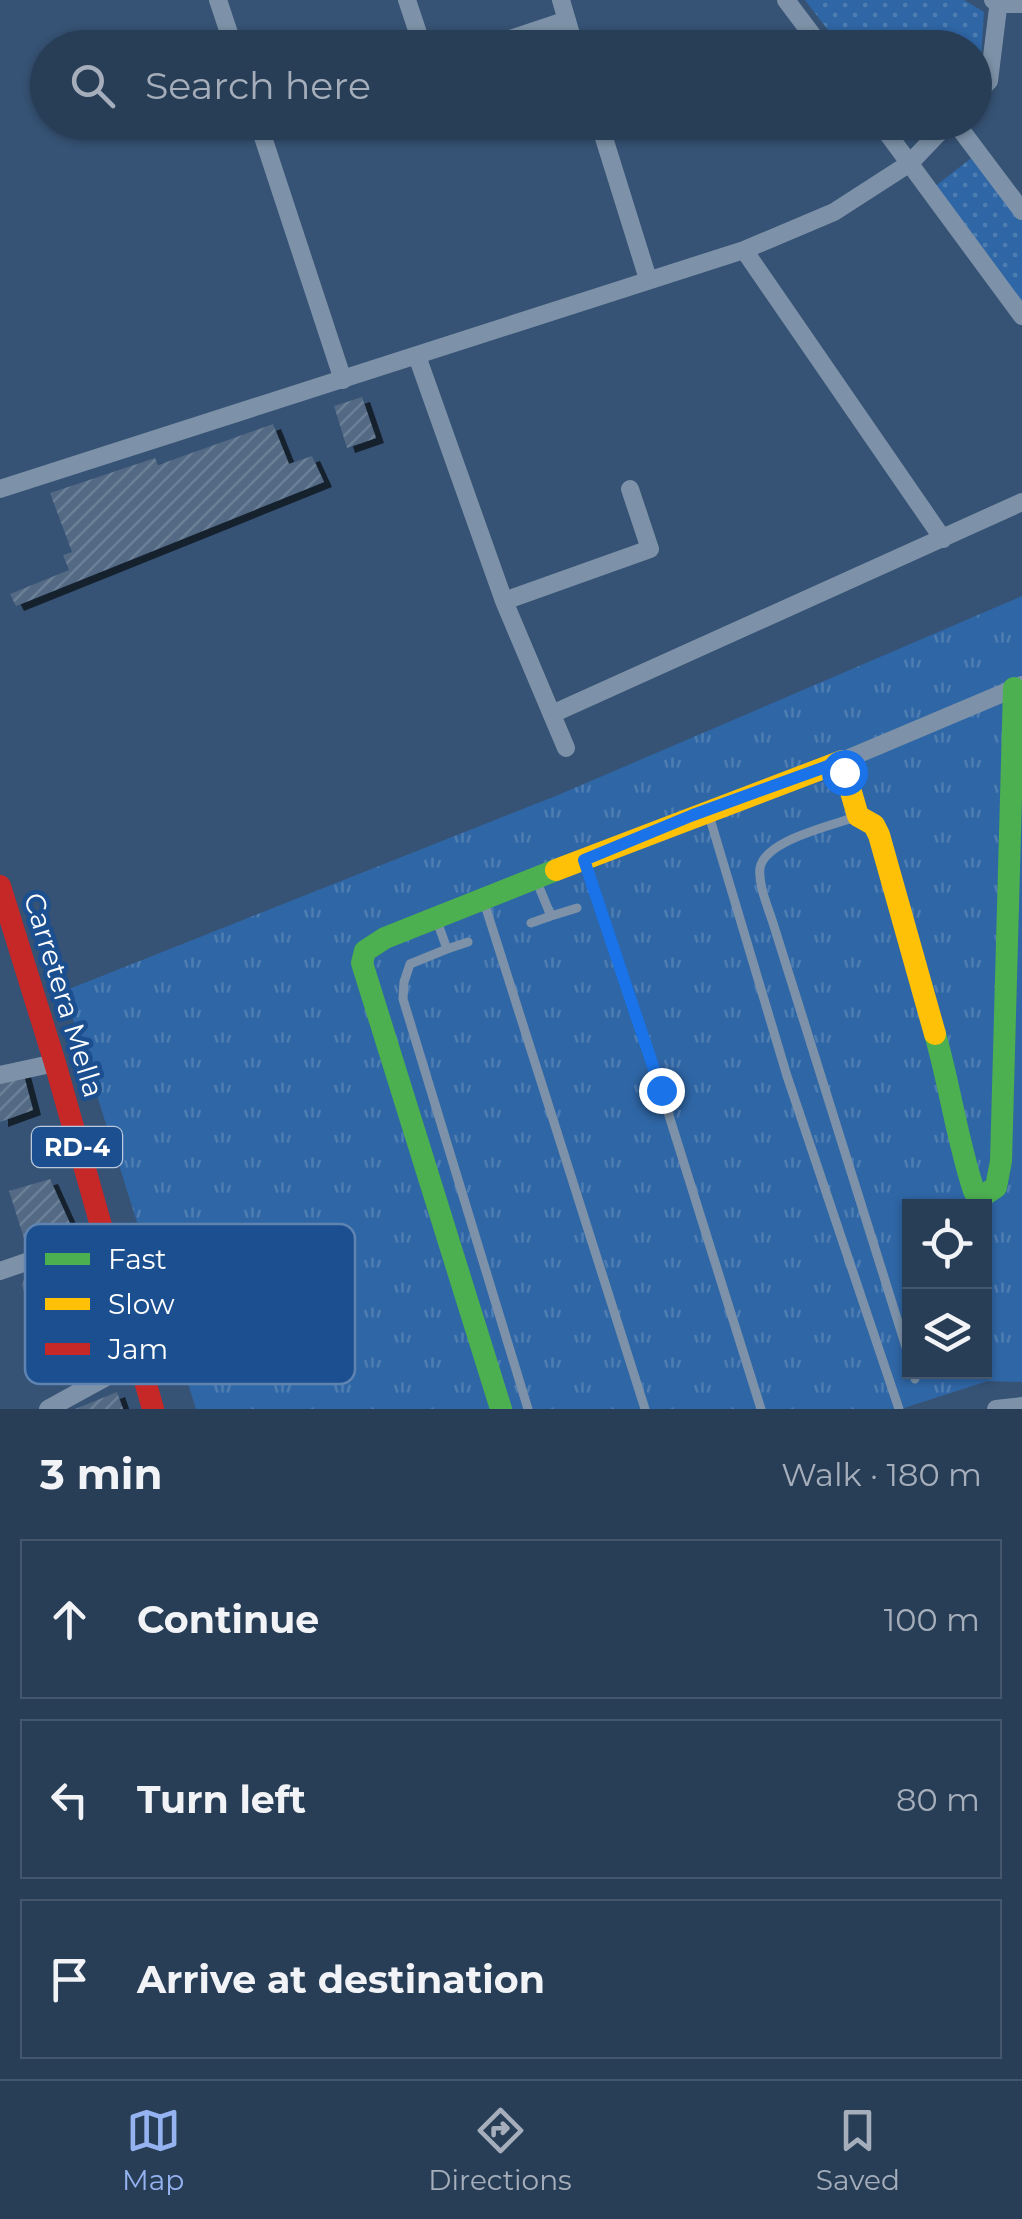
<!DOCTYPE html>
<meta charset="utf-8">
<style>
:root{--surface:#283e57;--page:#344961;--text:#f1f3f6;--muted:#a5aeba;--line:#44576d;--accent:#95b2f1}
body{margin:0;font-family:Montserrat,sans-serif;background:var(--page);color:var(--text)}
.controls{position:absolute;right:30px;bottom:30px;display:grid;overflow:hidden;border-radius:0px;box-shadow:0 2px 8px #0004}
.controls button{width:90px;height:90px;display:grid;place-items:center;padding:0;border:0;border-bottom:2px solid var(--line);background:var(--surface);color:var(--text);font:50px sans-serif}
.stop{position:absolute;width:30px;height:30px;margin:-22px;border:8px solid #1a73e8;border-radius:50%;background:#fff}
.stop.end{background:#1a73e8;border-color:#fff;box-shadow:0 2px 10px #0008}
.list{margin:0;padding:0;list-style:none}
h2{display:flex;justify-content:space-between;align-items:center;height:130px;margin:0;padding:0 40px;font-size:42px}
h2 small{font-size:32px;font-weight:400;color:var(--muted)}
.list li{display:grid;grid-template-columns:65px 1fr auto;gap:30px;align-items:center;box-sizing:border-box;height:160px;margin:0 20px 20px;padding:0 20px;border:2px solid var(--line);border-radius:0px}
.list b{display:block;font-size:38px;white-space:nowrap}
.list em{font-size:32px;font-style:normal;color:var(--muted)}
.icon{flex:none;width:55px;height:55px;fill:none;stroke:currentColor;stroke-width:2;stroke-linecap:round;stroke-linejoin:round}
.map{position:relative;flex:none;width:1022px;height:1409px;overflow:hidden}
.search{position:absolute;background:var(--surface);box-shadow:0 2px 8px #0004;left:30px;right:30px;top:30px;height:110px;display:flex;align-items:center;gap:25px;box-sizing:border-box;padding:0 35px;border-radius:55px;color:var(--muted);font-size:38px}
.sheet{height:670px;background:var(--surface)}
nav{display:flex;justify-content:space-around;align-items:center;box-sizing:border-box;height:140px;border-top:2px solid var(--line);background:var(--surface);font-size:28px;color:var(--muted)}
nav a{display:grid;justify-items:center;gap:5px}
nav .on{color:var(--accent)}
.map>svg:first-child{display:block}
.grass{fill:url(#grass-tufts);fill-rule:evenodd}
.park{fill:url(#park-dots)}
.building{fill:url(#building-hatch);filter:url(#shadow)}
.lines{fill:none;stroke-linecap:round;stroke-linejoin:round}
.lane{stroke:#7d92a8;stroke-width:9}
.street{stroke:#7d92a8;stroke-width:18}
.fast{stroke:#4caf50;stroke-width:22}
.slow{stroke:#ffc107;stroke-width:22}
.jam{stroke:#c62828;stroke-width:22}
.route{stroke:#1a73e8;stroke-width:12}
.labels{text-anchor:middle;stroke-width:9;stroke-linejoin:round;paint-order:stroke}
.shield{fill:#1b4f8f;stroke:#bbcadd;stroke-width:2.5}
.shield-label{font-size:25px;font-weight:bold;fill:#fff}
.street-label{font-size:28px;fill:#fff;stroke:#1b4f8f}
.key{fill:#1b4f8f;stroke:#5f84b1;stroke-width:2.5}
.key-label{font-size:28px;fill:#fff}
</style>
<div class="map">
<svg width="1022" height="1409" viewBox="0 0 1022 1409">
<defs>
<pattern id="grass-tufts" width="24" height="20" patternUnits="userSpaceOnUse" patternTransform="scale(2.5)"><rect width="24" height="20" fill="#2f66a5"/><path d="M3 7l-1-3M5 7V3M7 7l1-3M15 17l-1-3M17 17v-4M19 17l1-3" fill="none" stroke="#4e7db2"/></pattern>
<pattern id="park-dots" width="8" height="8" patternUnits="userSpaceOnUse" patternTransform="scale(2.5)"><rect width="8" height="8" fill="#2f66a5"/><path d="M2 2h.1M6 6h.1" fill="none" stroke="#4e7db2" stroke-width="1.8" stroke-linecap="round"/></pattern>
<pattern id="building-hatch" width="6" height="6" patternUnits="userSpaceOnUse" patternTransform="scale(2.5)"><rect width="6" height="6" fill="#526984"/><path d="M-1 1l2-2M0 6l6-6M5 7l2-2" fill="none" stroke="#6c8096"/></pattern>
<filter id="shadow"><feDropShadow dx="8" dy="5" stdDeviation="0" flood-color="#0009"/></filter>
</defs>
<rect width="100%" height="100%" fill="#365274"/>
<path class="grass" d="M1022,596V1382L988,1381L901,1409H196L64,991L558,795ZM910,1206H984V1372H910Z"/>
<path class="park" d="M805,0H964L984,12L980,72L975,77L974,48L841,47Z
M978,153L1022,211V316L930,190Z"/>
<path class="building" d="M362,397L376,438L347,448L334,406Z
M273,424L289,464L312,456L324,482L16,606L10,594L69,570L63,555L72,552L50,493L155,458L158,465Z
M22,1068L33,1110L0,1122V1075Z
M50,1179L73,1230L27,1248L9,1191Z
M58,1264L70,1269L93,1340L65,1352L60,1338L39,1346L22,1285L27,1272L55,1269Z
M117,1392L123,1409H75Z"/>
<g class="lines">
<path class="lane" d="M708,812L787,1076L899,1409
M855,817C831,826 765,840 760,868C758,885 768,907 773,923L910,1360
M585,862L661,1090L761,1409
M484,902L645,1409
M551,916L577,908
M437,921L447,949L468,942
M531,923L551,916L537,882
M447,949L410,964L404,982L403,999L528,1409
M913,1372L915,1379"/>
<path class="street" d="M218,0L234,48
M407,0L423,48
M561,0L575,48
M786,0L822,48
M993,0L999,4H1022
M483,48L567,20
M974,96L989,81L999,0
M258,122L343,380
M599,122L648,279
M879,122L1022,316
M955,122L1022,211
M744,250L943,539
M417,356L504,601L566,748
M0,489L744,250L834,212L910,163L949,122
M504,601L650,549L630,489
M552,714L1022,502
M842,761L1022,685
M0,1075L55,1063
M0,1271L102,1236
M48,1409L139,1359
M996,1409L1022,1406"/>
<path class="fast" d="M935,1034C950,1086 957,1140 974,1191L984,1195L996,1187L1001,1161L1014,688
M501,1409L362,963L365,951L385,938L556,870"/>
<path class="slow" d="M556,870L842,761L858,816L874,825L879,835L935,1034"/>
<path class="jam" d="M0,886L55,1063L153,1409"/>
</g>
<g class="lines">
<path class="route" d="M661,1090L584,860L693,815L828,766L842,761L844,772"/>
</g>
<g class="labels">
<rect class="shield" x="32" y="1127" width="90" height="40" rx="8"/>
<g class="shield-label">
<text x="77" y="1156">RD-4</text>
</g>
<g class="street-label">
<text transform="translate(64 995) rotate(73)" y="10">Carretera Mella</text>
</g>
</g>
<rect x="25" y="1224" width="330" height="160" rx="15" class="key"/>
<rect x="45" y="1253" width="45" height="12" fill="#4caf50"/>
<rect x="45" y="1298" width="45" height="12" fill="#ffc107"/>
<rect x="45" y="1343" width="45" height="12" fill="#c62828"/>
<g class="key-label">
<text x="108" y="1269">Fast</text>
<text x="108" y="1314">Slow</text>
<text x="108" y="1359">Jam</text>
</g>
</svg>
<div class="controls">
<button><svg class="icon" aria-label="locate" viewBox="0 0 24 24"><circle cx="12" cy="12" r="6"/><path d="M12 2v4M12 18v4M2 12h4M18 12h4"/></svg></button>
<button><svg class="icon" aria-label="layers" viewBox="0 0 24 24"><path d="M12 4l9 5-9 5-9-5zM3 14l9 5 9-5"/></svg></button>
</div>
<div class="stop" style="left:844px;top:772px"></div>
<div class="stop end" style="left:661px;top:1090px"></div>
<div class="search"><svg class="icon" aria-label="search" viewBox="0 0 24 24"><circle cx="10" cy="10" r="6"/><path d="M15 15l6 6"/></svg>Search here</div>
</div>
<section class="sheet">
<h2>3 min<small>Walk · 180 m</small></h2>
<ul class="list">
<li><svg class="icon" aria-label="ahead" viewBox="0 0 24 24"><path d="M12 20V5M6 11l6-6 6 6"/></svg><div><b>Continue</b></div><em>100 m</em></li>
<li><svg class="icon" aria-label="left" viewBox="0 0 24 24"><path d="M17 20v-9H6M10 6l-5 5 5 5"/></svg><div><b>Turn left</b></div><em>80 m</em></li>
<li><svg class="icon" aria-label="arrive" viewBox="0 0 24 24"><path d="M6 21V4h12l-3 4 3 4H6"/></svg><div><b>Arrive at destination</b></div></li>
</ul>
</section>
<nav>
<a class="on"><svg class="icon" aria-label="map" viewBox="0 0 24 24"><path d="M3 6l6-2 6 2 6-2v14l-6 2-6-2-6 2zM9 4v14M15 6v14"/></svg>Map</a>
<a><svg class="icon" aria-label="directions" viewBox="0 0 24 24"><path d="M12 3l9 9-9 9-9-9zM9 14v-3h6M13 9l2 2-2 2"/></svg>Directions</a>
<a><svg class="icon" aria-label="saved" viewBox="0 0 24 24"><path d="M7 4h10v16l-5-4-5 4z"/></svg>Saved</a>
</nav>
